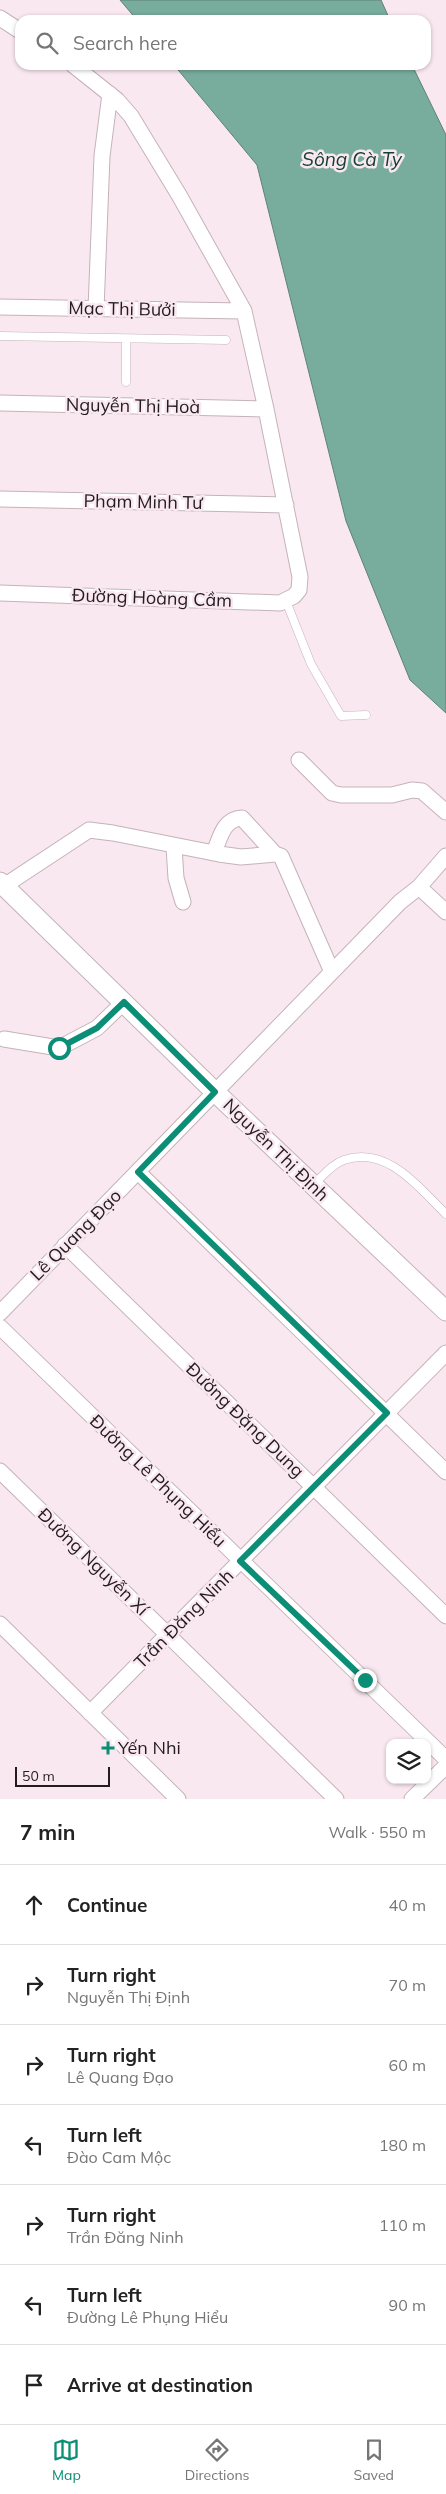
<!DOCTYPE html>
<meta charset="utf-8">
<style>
:root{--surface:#fff;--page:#f6f6f6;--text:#222;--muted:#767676;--line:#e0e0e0;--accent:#0b8e75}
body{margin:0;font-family:Mulish,sans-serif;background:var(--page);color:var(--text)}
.controls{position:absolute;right:15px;bottom:15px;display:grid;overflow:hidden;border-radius:10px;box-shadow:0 1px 4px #0004}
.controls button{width:45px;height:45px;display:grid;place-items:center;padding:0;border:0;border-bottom:1px solid var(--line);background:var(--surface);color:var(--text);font:25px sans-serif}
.scale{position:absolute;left:15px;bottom:12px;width:95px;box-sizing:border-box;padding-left:5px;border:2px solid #221c1e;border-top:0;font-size:14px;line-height:18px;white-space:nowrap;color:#221c1e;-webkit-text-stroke:4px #fae8f0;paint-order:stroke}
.stop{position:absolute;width:15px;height:15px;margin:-11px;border:4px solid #0b8e75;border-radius:50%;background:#fff}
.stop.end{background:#0b8e75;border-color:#fff;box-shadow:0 1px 5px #0008}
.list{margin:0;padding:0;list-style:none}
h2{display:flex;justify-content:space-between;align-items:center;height:65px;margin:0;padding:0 20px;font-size:21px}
h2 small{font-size:16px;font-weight:400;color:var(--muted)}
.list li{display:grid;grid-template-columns:32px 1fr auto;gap:15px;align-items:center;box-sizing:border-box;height:80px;padding:0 20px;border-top:1px solid var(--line)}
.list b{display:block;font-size:19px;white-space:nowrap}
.list p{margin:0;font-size:16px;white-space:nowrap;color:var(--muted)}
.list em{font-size:16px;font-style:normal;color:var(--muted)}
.icon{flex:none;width:28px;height:28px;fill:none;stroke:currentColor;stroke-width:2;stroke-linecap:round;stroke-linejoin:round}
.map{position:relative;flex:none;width:446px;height:1799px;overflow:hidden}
.search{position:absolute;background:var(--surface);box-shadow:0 1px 4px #0004;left:15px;right:15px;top:15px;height:55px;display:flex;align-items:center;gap:12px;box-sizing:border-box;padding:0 18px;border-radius:15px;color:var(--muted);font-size:19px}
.sheet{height:625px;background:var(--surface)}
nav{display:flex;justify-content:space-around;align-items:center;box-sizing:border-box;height:70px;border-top:1px solid var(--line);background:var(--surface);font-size:14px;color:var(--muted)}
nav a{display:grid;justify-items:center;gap:2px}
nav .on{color:var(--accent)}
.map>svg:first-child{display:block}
.water{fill:#78ac9c;stroke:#5e8176}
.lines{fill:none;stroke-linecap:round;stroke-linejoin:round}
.service-casing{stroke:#c4b3ba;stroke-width:9}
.minor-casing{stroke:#c4b3ba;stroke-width:17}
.tertiary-casing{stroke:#c4b3ba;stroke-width:21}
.service{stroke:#fff;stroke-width:8}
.minor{stroke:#fff;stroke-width:15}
.tertiary{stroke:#fff;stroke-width:19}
.route{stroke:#0b8e75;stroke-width:6}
.poi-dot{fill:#0b8e75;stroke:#fae8f0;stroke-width:2}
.labels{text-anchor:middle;stroke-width:5;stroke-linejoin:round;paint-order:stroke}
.street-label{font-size:18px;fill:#221c1e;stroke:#fae8f0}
.poi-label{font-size:18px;fill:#221c1e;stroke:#fae8f0;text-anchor:start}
.water-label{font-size:19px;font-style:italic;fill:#103e33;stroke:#fae8f0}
</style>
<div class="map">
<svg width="446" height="1799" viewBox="0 0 446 1799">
<rect width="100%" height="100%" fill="#fae8f0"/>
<path class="water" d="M120,0H381L390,20H137Z
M174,65H412L446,135V713L410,680L346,521L257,165Z"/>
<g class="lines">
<g class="service-casing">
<path id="service" d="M0,336L226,340
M126,382V339
M286,601L311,664L341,716L366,715
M314,1184C323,1176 332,1164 344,1160C387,1145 419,1188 446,1214"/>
</g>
<g class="minor-casing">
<path id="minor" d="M0,18L20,31
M0,307L244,311
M96,309L102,156L110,94
M0,403L266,409
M0,499L286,505
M0,593L280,603L294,596L299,590L300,577L266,409L244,311L179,195L131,116L117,100L73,65
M299,760L332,793L341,795H392L412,790L422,791L446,812
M174,847L176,878L183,902
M214,853C220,838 223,819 242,818L275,854
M4,886L89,830L113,833L219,854L241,857L275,854L281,856L332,972
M419,887L446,856
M4,1039L59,1048L97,1028L124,1002
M138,1172L446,1472
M65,1245L446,1616
M0,1313L400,902L419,887L446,912
M0,1327L446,1759
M0,1471L336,1799
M0,1624L178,1799
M90,1713L446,1353
M412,1799L446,1766"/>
</g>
<g class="tertiary-casing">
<path id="tertiary" d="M0,882L215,1092L446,1311"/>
</g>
<use href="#service" class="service"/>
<use href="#minor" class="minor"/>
<use href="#tertiary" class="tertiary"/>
</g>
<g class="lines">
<path class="route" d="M59,1048L97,1028L124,1002L215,1092L138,1172L387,1413L240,1561L365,1680"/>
</g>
<path class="poi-dot" d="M105.5 1740.5h5v5h5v5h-5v5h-5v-5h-5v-5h5z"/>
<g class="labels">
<g class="street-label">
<text transform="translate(122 309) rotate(1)" y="6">Mạc Thị Bưởi</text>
<text transform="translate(133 406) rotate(1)" y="6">Nguyễn Thị Hoà</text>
<text transform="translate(143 502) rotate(1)" y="6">Phạm Minh Tư</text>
<text transform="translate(152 598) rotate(2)" y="6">Đường Hoàng Cầm</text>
<text transform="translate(276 1150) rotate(44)" y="6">Nguyễn Thị Định</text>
<text transform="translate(76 1235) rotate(-45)" y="6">Lê Quang Đạo</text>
<text transform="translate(245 1420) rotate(44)" y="6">Đường Đặng Dung</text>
<text transform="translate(158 1481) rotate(44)" y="6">Đường Lê Phụng Hiểu</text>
<text transform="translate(93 1562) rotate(44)" y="6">Đường Nguyễn Xí</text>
<text transform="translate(184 1619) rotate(-45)" y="6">Trần Đăng Ninh</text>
</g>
<g class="poi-label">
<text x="118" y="1754">Yến Nhi</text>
</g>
<g class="water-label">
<text x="352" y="166">Sông Cà Ty</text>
</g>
</g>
</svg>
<div class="controls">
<button><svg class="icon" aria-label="layers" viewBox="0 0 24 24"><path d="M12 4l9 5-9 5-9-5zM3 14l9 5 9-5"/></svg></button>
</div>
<div class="scale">50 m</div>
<div class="stop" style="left:59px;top:1048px"></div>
<div class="stop end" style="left:365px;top:1680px"></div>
<div class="search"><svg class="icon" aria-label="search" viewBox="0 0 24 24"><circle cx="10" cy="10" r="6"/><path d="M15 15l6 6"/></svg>Search here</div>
</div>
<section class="sheet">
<h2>7 min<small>Walk · 550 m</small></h2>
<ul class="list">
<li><svg class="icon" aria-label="ahead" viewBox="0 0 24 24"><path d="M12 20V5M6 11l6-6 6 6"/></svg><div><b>Continue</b></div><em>40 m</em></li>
<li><svg class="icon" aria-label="right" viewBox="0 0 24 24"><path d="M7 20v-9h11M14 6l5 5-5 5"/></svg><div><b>Turn right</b><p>Nguyễn Thị Định</p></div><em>70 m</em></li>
<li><svg class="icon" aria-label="right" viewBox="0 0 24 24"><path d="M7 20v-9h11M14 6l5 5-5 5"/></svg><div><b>Turn right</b><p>Lê Quang Đạo</p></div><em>60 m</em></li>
<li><svg class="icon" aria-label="left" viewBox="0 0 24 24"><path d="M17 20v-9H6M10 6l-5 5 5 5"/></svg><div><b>Turn left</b><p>Đào Cam Mộc</p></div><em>180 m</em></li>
<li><svg class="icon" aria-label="right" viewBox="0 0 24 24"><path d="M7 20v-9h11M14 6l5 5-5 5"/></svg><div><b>Turn right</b><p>Trần Đăng Ninh</p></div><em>110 m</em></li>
<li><svg class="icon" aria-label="left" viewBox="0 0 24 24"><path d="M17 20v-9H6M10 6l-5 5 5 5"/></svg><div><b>Turn left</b><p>Đường Lê Phụng Hiểu</p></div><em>90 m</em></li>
<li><svg class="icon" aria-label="arrive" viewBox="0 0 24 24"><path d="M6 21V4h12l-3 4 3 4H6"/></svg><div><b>Arrive at destination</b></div></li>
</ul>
</section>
<nav>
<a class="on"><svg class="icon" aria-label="map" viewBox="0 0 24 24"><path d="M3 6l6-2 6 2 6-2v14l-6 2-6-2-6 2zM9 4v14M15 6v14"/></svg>Map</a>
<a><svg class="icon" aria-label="directions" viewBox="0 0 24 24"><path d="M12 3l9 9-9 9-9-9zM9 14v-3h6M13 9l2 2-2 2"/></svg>Directions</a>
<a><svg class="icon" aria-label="saved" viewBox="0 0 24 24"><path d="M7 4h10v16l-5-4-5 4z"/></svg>Saved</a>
</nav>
